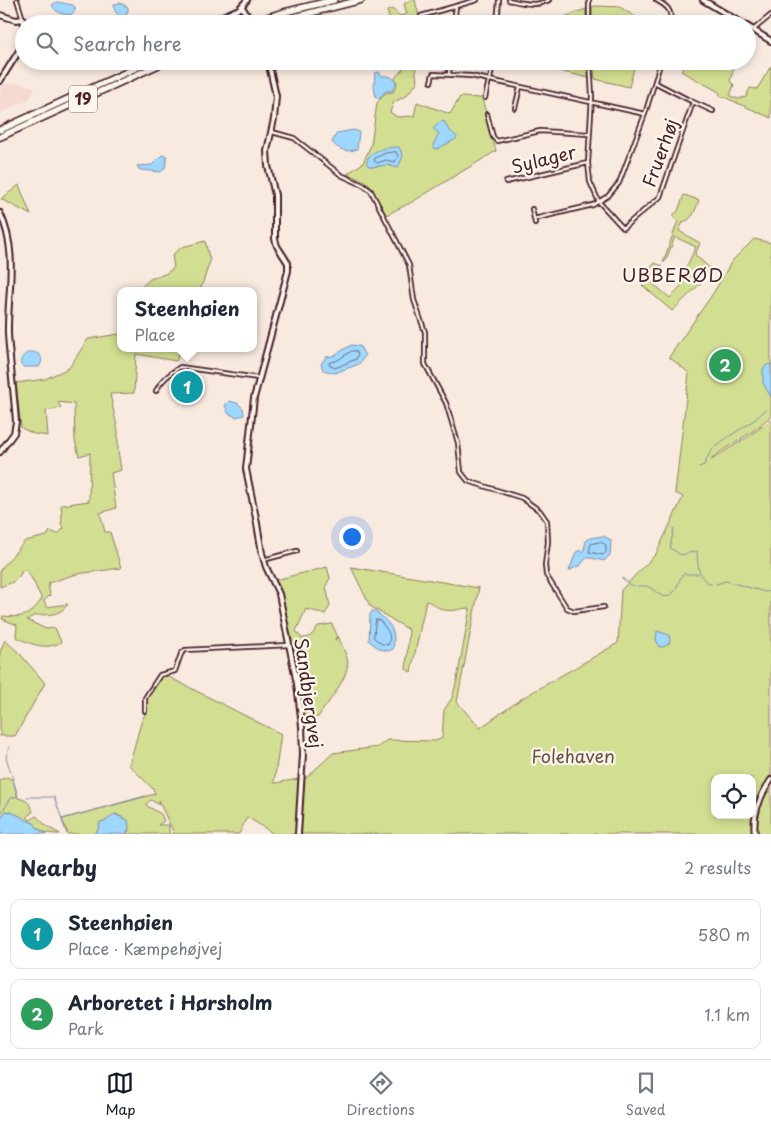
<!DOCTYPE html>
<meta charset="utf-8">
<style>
:root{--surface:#fff;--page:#f6f6f7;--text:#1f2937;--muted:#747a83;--line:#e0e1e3;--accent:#111827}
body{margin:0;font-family:"Playpen Sans",sans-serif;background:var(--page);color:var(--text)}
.controls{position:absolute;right:15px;bottom:15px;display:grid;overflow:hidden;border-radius:10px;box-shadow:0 2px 8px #0003}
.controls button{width:45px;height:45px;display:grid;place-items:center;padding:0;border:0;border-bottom:1px solid var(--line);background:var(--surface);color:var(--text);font:25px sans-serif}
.you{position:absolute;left:351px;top:536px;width:18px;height:18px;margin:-12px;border:4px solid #fff;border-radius:50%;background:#1a73e8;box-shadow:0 0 0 8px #1a73e833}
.badge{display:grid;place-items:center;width:32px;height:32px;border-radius:50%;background:var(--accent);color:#fff;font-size:16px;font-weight:700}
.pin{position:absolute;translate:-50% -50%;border:2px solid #fff;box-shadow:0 1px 5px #0006}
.popup{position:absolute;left:117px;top:287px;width:140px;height:65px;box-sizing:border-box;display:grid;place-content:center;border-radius:10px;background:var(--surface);filter:drop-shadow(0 1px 4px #0005);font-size:16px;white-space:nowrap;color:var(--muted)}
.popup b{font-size:19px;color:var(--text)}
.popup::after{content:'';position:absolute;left:50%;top:100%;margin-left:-10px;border:10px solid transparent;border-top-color:var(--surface)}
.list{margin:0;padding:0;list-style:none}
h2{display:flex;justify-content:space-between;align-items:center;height:65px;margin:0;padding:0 20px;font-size:21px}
h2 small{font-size:16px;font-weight:400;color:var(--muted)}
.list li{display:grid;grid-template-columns:32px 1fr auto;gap:15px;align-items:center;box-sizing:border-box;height:70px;margin:0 10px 10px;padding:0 10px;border:1px solid var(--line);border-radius:10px}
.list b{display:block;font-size:19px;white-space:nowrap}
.list p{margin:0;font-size:16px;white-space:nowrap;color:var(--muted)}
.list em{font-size:16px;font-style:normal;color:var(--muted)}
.icon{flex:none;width:28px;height:28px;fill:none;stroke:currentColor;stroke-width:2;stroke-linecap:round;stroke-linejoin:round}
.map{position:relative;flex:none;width:771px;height:834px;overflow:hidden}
.search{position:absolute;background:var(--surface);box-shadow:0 2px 8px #0003;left:15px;right:15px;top:15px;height:55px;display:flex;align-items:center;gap:12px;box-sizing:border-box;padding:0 18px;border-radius:28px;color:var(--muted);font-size:19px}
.sheet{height:225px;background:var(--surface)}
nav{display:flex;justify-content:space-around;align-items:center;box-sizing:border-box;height:70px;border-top:1px solid var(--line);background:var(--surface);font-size:14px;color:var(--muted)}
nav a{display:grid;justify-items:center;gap:2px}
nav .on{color:var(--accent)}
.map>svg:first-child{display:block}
.built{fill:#f6dad2}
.green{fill:#d2de91;stroke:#8e7e5e;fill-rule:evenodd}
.water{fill:#9fd8ff;stroke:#7d8eaa}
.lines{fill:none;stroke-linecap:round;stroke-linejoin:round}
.shore{stroke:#6c6980;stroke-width:1}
.stream{stroke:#7d8eaa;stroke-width:1}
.street-casing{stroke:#4a1f2b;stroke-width:6}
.secondary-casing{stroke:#4a1f2b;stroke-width:8}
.highway-casing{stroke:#4a1f2b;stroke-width:9}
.street{stroke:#fbf7ec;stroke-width:2.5}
.secondary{stroke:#fbf7ec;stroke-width:4}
.highway{stroke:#fbf7ec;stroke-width:5.5}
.labels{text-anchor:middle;stroke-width:4.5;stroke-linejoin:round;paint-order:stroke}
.shield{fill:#fbf7ec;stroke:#7f6065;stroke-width:1}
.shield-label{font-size:16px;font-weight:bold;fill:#4a1f2b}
.street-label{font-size:18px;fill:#4a1f2b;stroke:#fbf7ec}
.park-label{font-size:18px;fill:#6c4f44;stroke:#fbf7ec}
.neighbourhood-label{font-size:19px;letter-spacing:1px;fill:#4a1f2b;stroke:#fbf7ec}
</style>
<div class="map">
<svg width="771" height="834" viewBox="0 0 771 834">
<rect width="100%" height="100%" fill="#f9eae0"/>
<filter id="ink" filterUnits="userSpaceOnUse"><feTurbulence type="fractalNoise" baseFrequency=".02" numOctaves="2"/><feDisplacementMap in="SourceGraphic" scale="10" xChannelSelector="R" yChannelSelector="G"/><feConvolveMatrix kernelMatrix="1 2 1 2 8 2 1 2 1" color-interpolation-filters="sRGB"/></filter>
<g filter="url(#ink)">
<path class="built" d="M20,83L35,87L30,99L0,113V90L4,84Z"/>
<path class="green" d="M410,0H415L421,24H391L387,11L392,9L400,16L407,14L404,4Z
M595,6L620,7L646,24H592V7Z
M586,9V24H520L548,23Z
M408,61H415L417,83L406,96L394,102L390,112L397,117L414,116L417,102L450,114L460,97L482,98L496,151L412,202L386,215L370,186L365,181L347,174L363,163L371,145L377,103L385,93L393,92L397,84L395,78C399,72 405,69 408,61Z
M516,61H587L589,78Z
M593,61H636L629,87L595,79Z
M687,61H728L735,65L730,81L734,85L730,96L738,99L746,97L750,88L757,89L771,66V118L724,97L721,98L719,92L681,71Z
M19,185L31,215L1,199Z
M684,195L699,200C695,210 694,219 683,222L679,231L700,243L695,255L711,269L703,281L672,311L642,285L648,271L655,263L662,266L651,282L670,298L687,279L684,272L696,247L675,237L665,262H663L678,221L672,216L678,211Z
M754,239L771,243V416L753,431L720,452L711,460L746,438L771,420V834H274L247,817L239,834H172L174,833L158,800L159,805L151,800L146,804L147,806L161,814L164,821L158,825H169V831L170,834H126L129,830L124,817H121L116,814L106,821L101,822L98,830L93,834H68L62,819L155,794L153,789L129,765L141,723L146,712V698L163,674L281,734L274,783L306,778L333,753L378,747L387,740L436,741L442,738L444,710L452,698L457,680L470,608C460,608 454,612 445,610C437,609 433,602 426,601L411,672L406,669L409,630L370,606L351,567L479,588L457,702L480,728L524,697L618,643L621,590L656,554L683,497L675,493L689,373L669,357L714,292L732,261ZM715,778H752V815H715Z
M205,241L210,261L200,291H137L150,279L165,274L174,268L172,255L182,247Z
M121,332V348H181L176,361L136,354L134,393L110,394L118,431V450L121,470L111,473L116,508L100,513L105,532H110L121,568L77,574L48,583L50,595L44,601L47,607L68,604C55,622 39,609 27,620L46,629L55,628L61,642C47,651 30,644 16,637L17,625L2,619L3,616C24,618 29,616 42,599C36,589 33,578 26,570L22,571C17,583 12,582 0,587V570L25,541L47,536L50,531L58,534L64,528L61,524L62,520L61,505L89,501L90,453L79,456L75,441L74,404L58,402L61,408L46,411L48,436L34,434L21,428L16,383L45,379L69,368L88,339L119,334Z
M327,567L330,578L326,586L330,606L325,614L306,609L296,631L301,638C311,639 313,633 318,626L332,624L337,635L335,640L338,636C341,643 345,651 347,658C352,675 327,703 318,717L303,718L296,668L279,586L275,580Z
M5,640L21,655L45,683L15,736H0V652Z
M7,777L13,780L18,798C27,800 30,803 33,812L27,816L28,818L31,820L36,816L48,827L60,834C48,834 40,833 34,823C23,820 18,813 6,811L0,820V780Z"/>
<path class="water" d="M57,2L73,5L75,7V11L70,15C63,15 55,12 52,5Z
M120,3L128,7V11L125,16L127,18L133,15L140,20L135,24H127C123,16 112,14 114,4Z
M379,72L382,76H389L394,79L396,83L392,91H385L380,98H376L374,87L375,73Z
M441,121L445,122L448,129L457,137L456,139L437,149L434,148L433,145L439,133L433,129Z
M354,130L359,132L357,149C348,153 338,150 332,142L337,133Z
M399,147L403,156L398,168L387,165L372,167L367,165C365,150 388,147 399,147Z
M162,155L167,156L165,168L161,172L140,170L137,166L152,165Z
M351,345L360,346L365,356L359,364L335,373L323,370L321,364L326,357L333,356Z
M30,352C40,352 45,358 39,367H23L21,365C19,359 24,354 30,352Z
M771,364V397L763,383V369L767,365Z
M229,401L237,403L243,408L244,415L236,417L228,413L225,405Z
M603,536L611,540L610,555L604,561L591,558H586L580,566L576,567L569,571L576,552L581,550L583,553L586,541L590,538Z
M372,611H375C389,622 397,630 393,649L389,651L380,649L369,641L370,615Z
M657,631L669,635L670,641C668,646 664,647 659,647L656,639Z
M6,811C18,813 24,820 34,823L38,829L47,834H0V820Z
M114,814L128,820L129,828L126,834H93L98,830L100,822L106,821Z"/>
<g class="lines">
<path class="shore" d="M396,152L398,156L395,162L386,160L377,163L374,161L375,158L386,153Z
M352,351H356L358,354L356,359L335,368L329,365L330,362L336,361Z
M601,542L606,545V552L603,555L589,552L591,544Z
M376,620H379C386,628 393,635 388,645L382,644L374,638Z"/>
<path class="stream" d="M699,467L704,465C707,460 709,452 714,448C730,433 751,426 765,410
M674,528L670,548L681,555L697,551C698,564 697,579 711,584
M622,578L630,585L634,586
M716,584L726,581L765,592L771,591
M637,586C638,586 645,586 646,586C656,589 663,604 674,592C678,587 679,579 683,574H698
M27,797H54L62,819L145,796
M0,815L11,798L18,796L6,757L9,747
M61,818L67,834"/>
<g class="street-casing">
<path id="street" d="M17,0L23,19
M509,0C523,3 536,7 549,0
M656,0C667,6 673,10 670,24
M421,16L477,0
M454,24L456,6
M497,24L499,0
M589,24V0
M753,30L771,15
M590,61L592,96L588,163L590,182L599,202L623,228L660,197L693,102L656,83
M449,74L450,61
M490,80L493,61
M431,82L433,74L471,76L645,114
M485,98L489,80
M693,102L713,111
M515,108L520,87
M487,114L493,137L497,141L540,131L589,134
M272,132L294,138L341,175L363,185L371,191L409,265L414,300L425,332V364L446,403L458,443L461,472L468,481L522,498L540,511L547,521L548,542L545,565L546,575L567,608L574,611L604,607
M506,182L588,163
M532,209L535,223
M534,219L593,205L608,196L619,183L645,114L661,61
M156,391C161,380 170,373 180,367L258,378
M263,560L297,551
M145,711V698L160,675L175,671L181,654L185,650L289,645"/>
</g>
<g class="secondary-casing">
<path id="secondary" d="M703,0L743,24
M242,7L249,18
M0,15L16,20L23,19L24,24
M204,24L239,9L247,0
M747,26L771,41
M268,61L276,96L274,119L267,151L268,166L275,195V239L277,246L288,263V271L254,398L246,469L256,518L262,553L266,567L279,594L297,684L302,726L303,754L298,834
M0,81L24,43
M0,213C19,254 7,291 8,334C10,364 14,393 16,422L14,433L0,452
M755,834C752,815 760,796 771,780"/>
</g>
<g class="highway-casing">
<path id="highway" d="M245,24L285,12L334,0
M267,24L361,0
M0,130L151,61
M0,137L167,61"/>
</g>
<use href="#street" class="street"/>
<use href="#secondary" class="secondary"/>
<use href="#highway" class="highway"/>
</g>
</g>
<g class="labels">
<rect class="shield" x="69" y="85.5" width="28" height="27" rx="4"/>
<g class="shield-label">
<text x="83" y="105">19</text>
</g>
<g class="street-label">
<text transform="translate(661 153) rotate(-70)" y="6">Fruerhøj</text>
<text transform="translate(544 160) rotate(-14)" y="6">Sylager</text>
<text transform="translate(308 693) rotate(82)" y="6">Sandbjergvej</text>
</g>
<g class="park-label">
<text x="573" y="763">Folehaven</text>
</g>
<g class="neighbourhood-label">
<text x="673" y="282">UBBERØD</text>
</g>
</g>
</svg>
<div class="controls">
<button><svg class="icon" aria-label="locate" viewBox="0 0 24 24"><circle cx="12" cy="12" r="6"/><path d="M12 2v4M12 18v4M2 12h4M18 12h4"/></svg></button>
</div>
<div class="you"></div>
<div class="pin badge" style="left:187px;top:387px;background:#0f9aa8">1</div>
<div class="popup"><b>Steenhøien</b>Place</div>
<div class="pin badge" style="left:725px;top:365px;background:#2e9e5b">2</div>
<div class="search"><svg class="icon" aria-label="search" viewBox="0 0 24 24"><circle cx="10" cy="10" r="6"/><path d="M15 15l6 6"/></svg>Search here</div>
</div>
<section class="sheet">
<h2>Nearby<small>2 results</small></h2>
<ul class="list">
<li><span class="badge" style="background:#0f9aa8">1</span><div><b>Steenhøien</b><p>Place · Kæmpehøjvej</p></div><em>580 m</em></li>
<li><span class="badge" style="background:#2e9e5b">2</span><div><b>Arboretet i Hørsholm</b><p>Park</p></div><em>1.1 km</em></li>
</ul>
</section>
<nav>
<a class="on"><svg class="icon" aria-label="map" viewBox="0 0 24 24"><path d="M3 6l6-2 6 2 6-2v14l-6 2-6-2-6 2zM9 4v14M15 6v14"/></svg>Map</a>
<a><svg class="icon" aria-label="directions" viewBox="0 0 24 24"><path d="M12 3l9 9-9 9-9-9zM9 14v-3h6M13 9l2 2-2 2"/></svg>Directions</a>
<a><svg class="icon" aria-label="saved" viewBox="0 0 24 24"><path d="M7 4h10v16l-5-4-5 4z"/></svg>Saved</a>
</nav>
